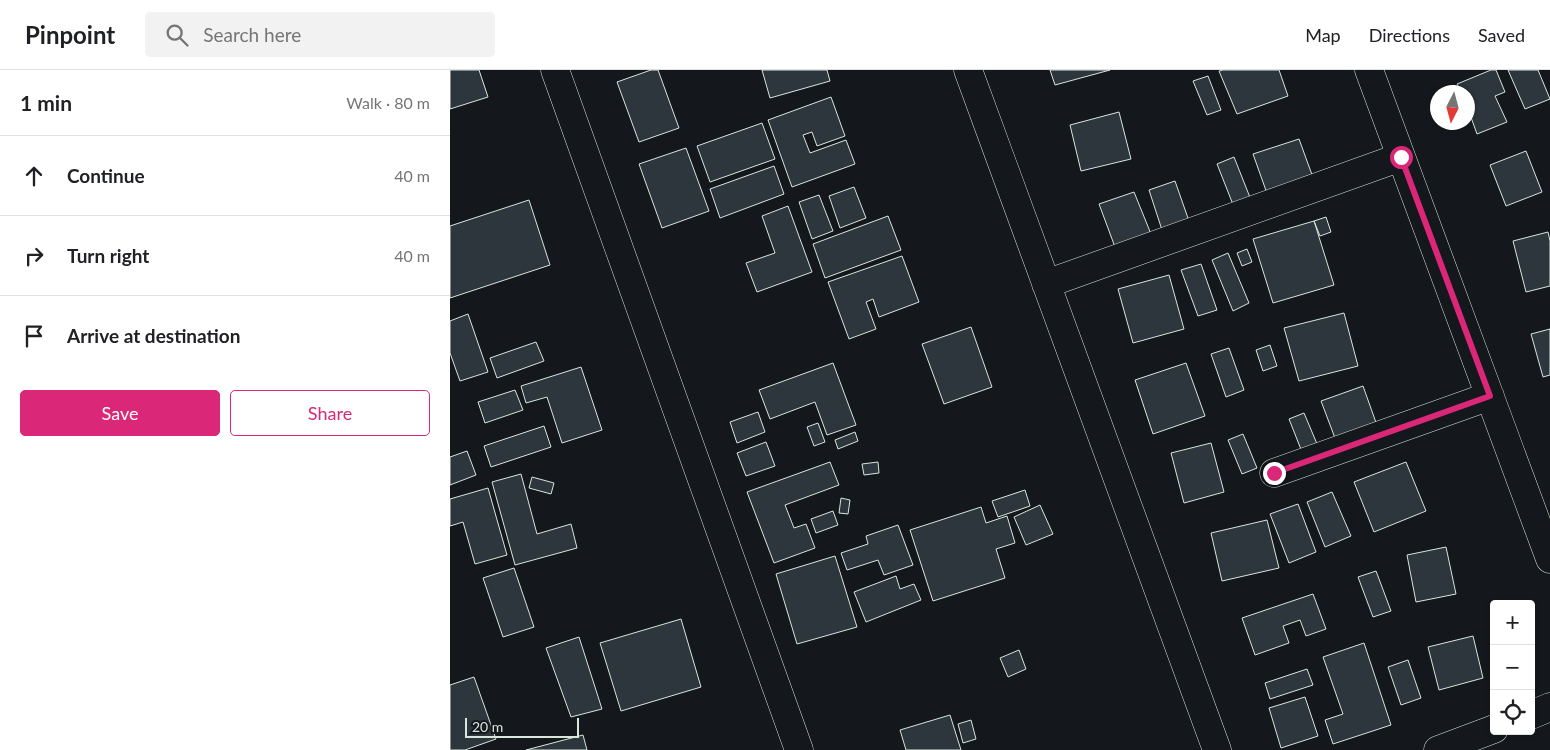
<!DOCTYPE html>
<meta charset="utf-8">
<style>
:root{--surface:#fff;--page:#f2f2f2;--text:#202124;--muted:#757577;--line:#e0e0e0;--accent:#db2777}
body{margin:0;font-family:Lato,sans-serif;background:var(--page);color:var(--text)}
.controls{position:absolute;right:15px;bottom:15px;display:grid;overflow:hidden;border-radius:5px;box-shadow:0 1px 4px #0004}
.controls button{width:45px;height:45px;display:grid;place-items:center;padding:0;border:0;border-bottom:1px solid var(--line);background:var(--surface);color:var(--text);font:25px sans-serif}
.compass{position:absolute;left:980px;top:15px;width:45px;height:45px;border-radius:50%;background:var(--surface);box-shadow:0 1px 4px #0004;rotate:186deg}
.scale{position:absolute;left:15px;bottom:12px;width:114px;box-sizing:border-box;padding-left:5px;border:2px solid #d8e6dc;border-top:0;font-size:14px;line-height:18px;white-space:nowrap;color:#d8e6dc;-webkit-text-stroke:4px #14181c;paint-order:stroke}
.stop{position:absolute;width:15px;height:15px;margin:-11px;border:4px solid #db2777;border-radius:50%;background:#fff}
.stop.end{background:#db2777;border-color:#fff;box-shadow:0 1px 5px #0008}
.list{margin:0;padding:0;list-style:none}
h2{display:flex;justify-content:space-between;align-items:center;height:65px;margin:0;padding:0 20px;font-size:21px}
h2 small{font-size:16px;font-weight:400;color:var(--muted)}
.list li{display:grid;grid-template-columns:32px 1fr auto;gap:15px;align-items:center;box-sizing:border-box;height:80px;padding:0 20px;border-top:1px solid var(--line)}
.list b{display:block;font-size:19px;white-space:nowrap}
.list em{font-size:16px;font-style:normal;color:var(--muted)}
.actions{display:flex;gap:10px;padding:15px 20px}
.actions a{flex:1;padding:11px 0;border:1px solid var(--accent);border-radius:5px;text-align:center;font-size:18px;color:var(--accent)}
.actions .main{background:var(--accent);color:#fff}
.icon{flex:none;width:28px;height:28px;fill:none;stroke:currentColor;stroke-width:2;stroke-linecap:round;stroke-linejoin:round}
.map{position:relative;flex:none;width:1100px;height:680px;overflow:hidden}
header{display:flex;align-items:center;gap:30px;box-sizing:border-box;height:70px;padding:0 25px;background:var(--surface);border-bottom:1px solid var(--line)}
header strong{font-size:24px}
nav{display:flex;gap:28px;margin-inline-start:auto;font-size:18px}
.search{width:350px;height:45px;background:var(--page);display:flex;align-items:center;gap:12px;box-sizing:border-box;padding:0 18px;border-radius:5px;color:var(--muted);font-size:19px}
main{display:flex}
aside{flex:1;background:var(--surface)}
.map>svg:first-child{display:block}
.building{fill:#2c363c;stroke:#d8e6dc}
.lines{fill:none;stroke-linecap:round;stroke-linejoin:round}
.minor-casing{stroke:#d8e6dc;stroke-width:29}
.minor{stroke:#14181c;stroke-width:28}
.route{stroke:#db2777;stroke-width:6}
</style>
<header>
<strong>Pinpoint</strong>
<div class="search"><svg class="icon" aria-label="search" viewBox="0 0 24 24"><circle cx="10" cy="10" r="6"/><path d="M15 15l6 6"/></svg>Search here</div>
<nav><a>Map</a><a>Directions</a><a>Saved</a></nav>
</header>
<main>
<aside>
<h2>1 min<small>Walk · 80 m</small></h2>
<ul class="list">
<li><svg class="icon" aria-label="ahead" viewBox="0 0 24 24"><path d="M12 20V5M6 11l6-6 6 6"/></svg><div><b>Continue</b></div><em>40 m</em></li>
<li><svg class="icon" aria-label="right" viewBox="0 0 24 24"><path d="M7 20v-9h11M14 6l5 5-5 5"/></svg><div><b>Turn right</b></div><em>40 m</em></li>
<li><svg class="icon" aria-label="arrive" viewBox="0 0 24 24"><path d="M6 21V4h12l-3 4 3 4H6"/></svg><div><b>Arrive at destination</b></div></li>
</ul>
<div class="actions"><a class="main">Save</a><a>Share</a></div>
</aside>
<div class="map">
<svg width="1100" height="680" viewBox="0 0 1100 680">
<rect width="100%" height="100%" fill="#14181c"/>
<path class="building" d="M0,0H29L38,27L0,39Z
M201,0H208L229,58L189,72L167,12Z
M312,0H377L380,11L320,28Z
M600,0H660L605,15Z
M773,0H829L838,26L787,44L769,1Z
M1041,0H1046L1055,22L1045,26L1057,52L1027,64L1018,39V22H1011L1007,14Z
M1058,0H1088L1100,29L1075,39Z
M758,6L771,40L757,45L743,11Z
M381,27L395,66L367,76L362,62L353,65L360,83L396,70L405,94L342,117L318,50Z
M669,42L681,89L631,101L620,55Z
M312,53L325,89L260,112L247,76Z
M849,69L865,113L819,129L803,84Z
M236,78L259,141L212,158L189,94Z
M1076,81L1092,122L1056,136L1040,95Z
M784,87L801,130L784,137L767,94Z
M324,96L334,124L270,148L260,119Z
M725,111L739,151L712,160L699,120Z
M404,117L416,148L390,158L379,126Z
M684,122L701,164L665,177L649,134Z
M369,125L383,161L362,169L349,132Z
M79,130L100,195L0,228V156Z
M338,136L362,202L307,222L296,193L325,183L312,146Z
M438,146L451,180L375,208L363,174Z
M876,147L881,162L870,166L864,151Z
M864,151L884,215L823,233L803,169Z
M1098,162L1100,171V216L1076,222L1063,171Z
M797,179L802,192L792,196L787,183Z
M778,183L799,233L783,241L762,190Z
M452,186L469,232L429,247L423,229L416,232L426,259L399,269L378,212Z
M751,194L767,240L748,246L731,200Z
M719,205L734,259L683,273L668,219Z
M894,243L908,296L849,311L834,258Z
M18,244L38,302L10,311L0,283V251Z
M521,257L542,317L494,334L472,274Z
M1100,259V305L1093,307L1081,264Z
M86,272L94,291L47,308L40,288Z
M820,275L827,296L813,301L806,280Z
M779,278L794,320L776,327L761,284Z
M383,293L406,355L377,365L365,332L320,349L309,320Z
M736,293L755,346L703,364L685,310Z
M131,297L152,360L112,373L97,327L76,333L71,316Z
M913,316L929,361L888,376L871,331Z
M65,320L73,340L35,353L28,332Z
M308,342L315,362L287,373L280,352Z
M854,343L870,381L854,387L839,349Z
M368,353L375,372L364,376L357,357Z
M94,356L101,377L41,397L34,376Z
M405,362L408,371L388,379L385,370Z
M793,364L807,398L792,404L778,370Z
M316,372L325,396L296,406L287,383Z
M761,373L774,422L734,433L721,383Z
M17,381L26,405L0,415V387Z
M380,392L389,415L335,435L344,458L356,454L365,478L324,493L297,422Z
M428,392L429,403L414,405L412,394Z
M956,392L976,441L924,462L904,412Z
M71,404L87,464L121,454L127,478L65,495L42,412Z
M82,407L104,413L101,424L79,418Z
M38,418L57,485L25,494L13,452L0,456V429Z
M575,420L580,436L548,447L542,431Z
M882,422L901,466L875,477L857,432Z
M391,428L400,430L398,444L389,443Z
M848,434L866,482L839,493L820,444Z
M590,435L603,464L576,475L564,447Z
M531,437L536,453L557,446L565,473L546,479L555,508L483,531L460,460Z
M383,441L388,455L366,463L361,449Z
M817,450L829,498L772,511L761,463Z
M448,455L463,495L434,505L428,490L397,500L391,483L418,474L416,466Z
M996,477L1006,524L966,532L957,485Z
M385,486L407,557L347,574L326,504Z
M64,498L84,557L53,567L33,508Z
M926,501L941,541L923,547L908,507Z
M446,506L450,519L464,514L471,530L416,552L404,522Z
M863,524L876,559L856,566L850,550L833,556L839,573L805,585L792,548Z
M231,549L251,617L171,641L150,573Z
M1023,566L1033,608L989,620L978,577Z
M129,567L152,639L121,647L96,578Z
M914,573L941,655L883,674L875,650L893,644L873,587Z
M569,580L576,599L558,607L550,588Z
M958,590L971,628L951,635L938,597Z
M857,599L863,615L820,629L815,613Z
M24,607L46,669L15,680H0V615Z
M855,627L868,666L831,678L819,638Z
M500,645L511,680H456L450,660Z
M521,650L526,669L513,673L508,654Z
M133,665L137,680H76Z"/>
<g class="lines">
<g class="minor-casing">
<path id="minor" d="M105,0L349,680
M518,0L767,680
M919,0L1100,489
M596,214L951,87
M824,403L1040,326
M1081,645L1100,637
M988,680L1044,659"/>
</g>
<use href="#minor" class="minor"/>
</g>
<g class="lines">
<path class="route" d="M824,403L1040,326L951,87"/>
</g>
</svg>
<div class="controls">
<button>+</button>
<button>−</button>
<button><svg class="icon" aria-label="locate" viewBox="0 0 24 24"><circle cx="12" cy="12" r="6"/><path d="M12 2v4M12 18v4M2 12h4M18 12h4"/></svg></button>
</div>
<svg class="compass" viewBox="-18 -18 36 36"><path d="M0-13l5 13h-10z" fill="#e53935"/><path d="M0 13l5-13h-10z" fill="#757577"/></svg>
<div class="scale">20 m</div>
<div class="stop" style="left:951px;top:87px"></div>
<div class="stop end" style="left:824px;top:403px"></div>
</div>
</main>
